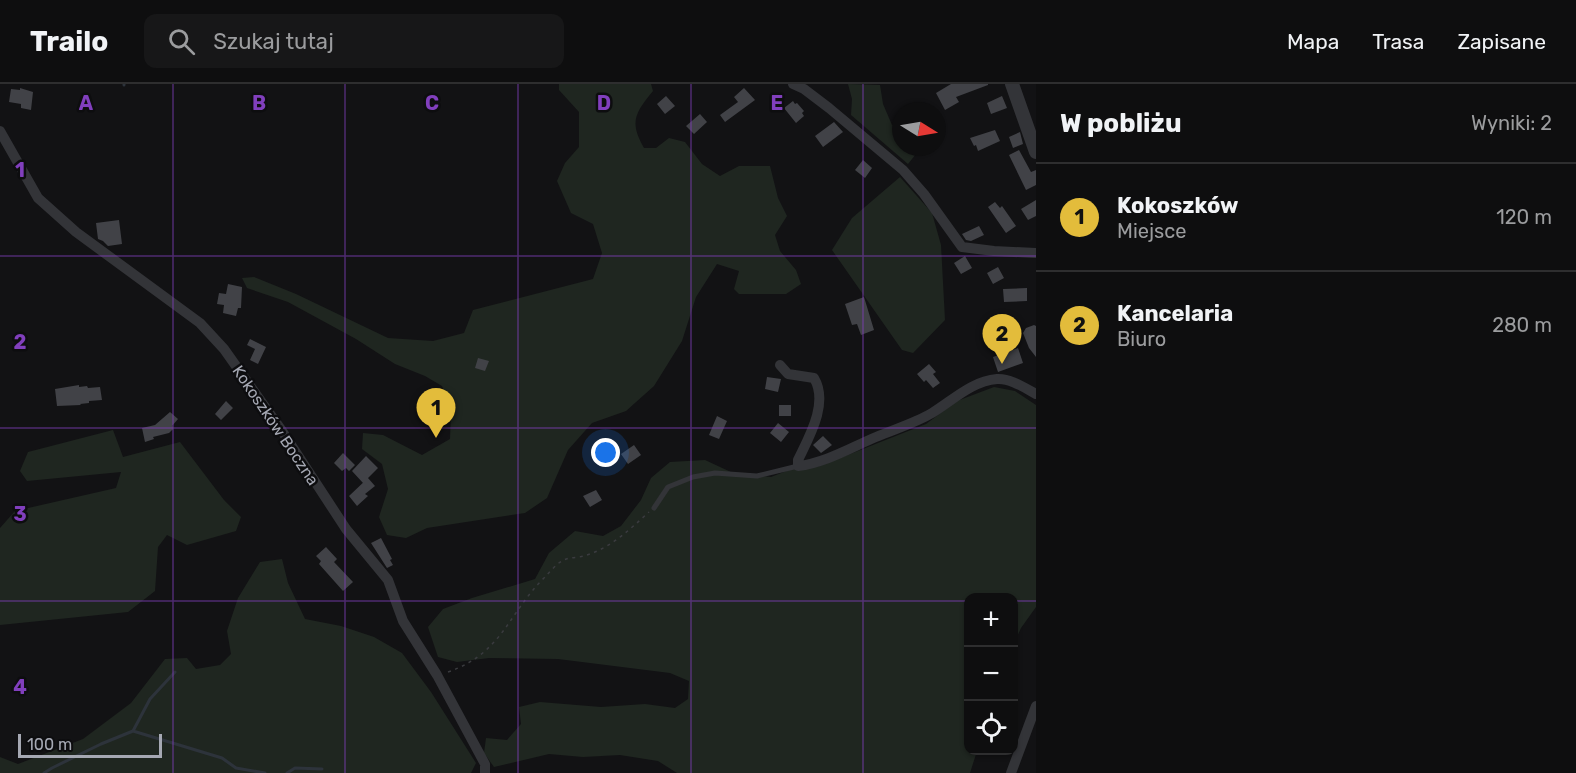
<!DOCTYPE html>
<html lang="pl">
<meta charset="utf-8">
<style>
:root{--surface:#0e0e0f;--page:#171718;--text:#f1f3f6;--muted:#9b9c9e;--line:#2e2e2f;--accent:#e3bc3b}
body{margin:0;font-family:Rubik,sans-serif;background:var(--page);color:var(--text)}
.controls{position:absolute;right:18px;bottom:18px;display:grid;overflow:hidden;border-radius:12px;box-shadow:0 2px 4px #0004}
.controls button{width:54px;height:54px;display:grid;place-items:center;padding:0;border:0;border-bottom:2px solid var(--line);background:var(--surface);color:var(--text);font:30px sans-serif}
.compass{position:absolute;left:892px;top:18px;width:54px;height:54px;border-radius:50%;background:var(--surface);box-shadow:0 2px 4px #0004;rotate:101deg}
.scale{position:absolute;left:18px;bottom:15px;width:144px;box-sizing:border-box;padding-left:6px;border:3px solid #a5a8b3;border-top:0;font-size:16px;line-height:21px;white-space:nowrap;color:#a5a8b3;-webkit-text-stroke:4px #0d0d0f;paint-order:stroke}
.you{position:absolute;left:606px;top:369px;width:21px;height:21px;margin:-15px;border:4px solid #fff;border-radius:50%;background:#1a73e8;box-shadow:0 0 0 9px #1a73e833}
.badge{display:grid;place-items:center;width:39px;height:39px;border-radius:50%;background:var(--accent);color:#111;font-size:20px;font-weight:700}
.pin{position:absolute;translate:-50% -50px;filter:drop-shadow(0 2px 3px #0008)}
.pin::after{content:'';position:absolute;top:32px;width:21px;height:18px;background:inherit;clip-path:polygon(0 0,100% 0,50% 100%)}
.list{margin:0;padding:0;list-style:none}
h2{display:flex;justify-content:space-between;align-items:center;height:78px;margin:0;padding:0 24px;font-size:26px}
h2 small{font-size:20px;font-weight:400;color:var(--muted)}
.list li{display:grid;grid-template-columns:39px 1fr auto;gap:18px;align-items:center;box-sizing:border-box;height:108px;padding:0 24px;border-top:2px solid var(--line)}
.list b{display:block;font-size:22px;white-space:nowrap}
.list p{margin:0;font-size:20px;white-space:nowrap;color:var(--muted)}
.list em{font-size:20px;font-style:normal;color:var(--muted)}
.icon{flex:none;width:33px;height:33px;fill:none;stroke:currentColor;stroke-width:2;stroke-linecap:round;stroke-linejoin:round}
.map{position:relative;flex:none;width:1036px;height:689px;overflow:hidden}
header{display:flex;align-items:center;gap:36px;box-sizing:border-box;height:84px;padding:0 30px;background:var(--surface);border-bottom:2px solid var(--line)}
header strong{font-size:28px}
nav{display:flex;gap:33px;margin-inline-start:auto;font-size:21px}
.search{width:420px;height:54px;background:var(--page);display:flex;align-items:center;gap:15px;box-sizing:border-box;padding:0 21px;border-radius:12px;color:var(--muted);font-size:22px}
main{display:flex}
aside{flex:1;background:var(--surface)}
.map>svg:first-child{display:block}
.green{fill:#1f2620}
.lines{fill:none;stroke-linecap:round;stroke-linejoin:round}
.stream{stroke:#2d333b;stroke-width:3}
.building{fill:#414247}
.path{stroke:#3a3b3f;stroke-width:1.5;stroke-dasharray:3 4.5;stroke-linecap:butt}
.service{stroke:#333438;stroke-width:5}
.minor{stroke:#333438;stroke-width:10}
.tertiary{stroke:#333438;stroke-width:14}
.grid{fill:none;stroke:#813fbd;stroke-width:1.5;stroke-opacity:0.55}
.labels{text-anchor:middle;stroke-width:5;stroke-linejoin:round;paint-order:stroke}
.street-label{font-size:16px;fill:#a5a8b3;stroke:#0d0d0f}
.grid-label{font-size:20px;text-anchor:middle;font-weight:bold;fill:#813fbd;stroke:#0d0d0f;stroke-width:5;stroke-linejoin:round;paint-order:stroke}
</style>
<header>
<strong>Trailo</strong>
<div class="search"><svg class="icon" aria-label="search" viewBox="0 0 24 24"><circle cx="10" cy="10" r="6"/><path d="M15 15l6 6"/></svg>Szukaj tutaj</div>
<nav><a>Mapa</a><a>Trasa</a><a>Zapisane</a></nav>
</header>
<main>
<div class="map">
<svg width="1036" height="689" viewBox="0 0 1036 689">
<rect width="100%" height="100%" fill="#121214"/>
<path class="green" d="M559,0H651L653,7C635,29 629,38 644,64H656L669,54L685,58L702,80L720,92L739,82H770L778,114L787,132L775,151L780,167L796,186L801,200L786,210H739L734,205L739,187L717,180L696,213L682,257L654,302L626,327L592,339L568,366L547,414L525,429L427,444L406,454L387,451L379,433L388,405L382,380L362,365L363,349L383,351L422,371L450,355L451,327L442,302L425,292L395,280L356,255L288,218L247,204L242,194L254,193L296,210L388,254L433,257L464,249L473,226L593,195L602,169L593,140L571,129L557,97L565,79L579,63V28L559,6Z
M848,0L880,1L883,20L892,41L901,39V63H916V70L908,80L851,31L852,15Z
M900,93L932,129L941,161L945,236L913,269L902,266L832,166L852,134Z
M994,303L1015,307L1036,321V523L1021,544L1014,559V514H969V666L977,667L970,689H677L658,677L620,671L583,673L549,670L494,683L484,669L486,654L507,656L521,640L519,623L540,618L601,623L645,620L675,624L688,615L689,597L670,589L558,575L489,574L457,578L438,573L428,543L443,525L472,514L535,495L549,469L575,447L603,452L621,442L641,416L651,394L670,378L705,376L733,389L771,393L789,386L820,382L926,340L957,317Z
M113,346L123,373L180,358L224,416L241,433L236,447L187,461L167,451L158,463L155,507L128,528L0,541V444L15,427L116,404L121,388L27,397L20,387L28,368Z
M282,475L288,499L305,535L341,542L374,553L402,569L431,608L476,679L471,689H0V673L18,680L83,655L131,619L165,575L187,574L196,585L220,581L231,570L227,547L238,514L260,478Z"/>
<g class="lines">
<path class="stream" d="M124,0V1
M133,647L150,615L175,588
M44,689L52,684L101,660L133,647L222,674L236,684L265,689
M287,689L295,684L322,685"/>
</g>
<path class="building" d="M951,0H988V1L956,13L959,18L945,26L936,9Z
M20,4L33,8L31,26L21,24V20L9,18L11,5L20,6Z
M744,4L755,16L725,38L720,31L738,18L734,13Z
M666,12L675,22L665,30L657,20Z
M1002,12L1007,24L991,30L987,19Z
M793,17L795,20L797,19L804,27L802,29L804,32L796,39L784,24Z
M700,30L707,38L694,50L686,42Z
M834,38L843,48L823,63L815,52Z
M995,46L1000,57L978,67L976,61L974,62L970,54Z
M1020,48L1023,60L1013,64L1009,53Z
M1019,66L1031,88L1036,86V101L1026,106L1009,71Z
M863,76L872,84L865,94L855,86Z
M1036,116V132L1028,136L1021,125Z
M995,118L1000,124L1002,122L1016,142L1006,149L988,123Z
M119,136L122,160L108,162L103,157L98,155L96,139Z
M979,142L984,151L971,157L966,156L962,150Z
M965,172L972,184L961,190L954,179Z
M998,183L1004,194L993,200L987,189Z
M228,200L242,203L241,224H238L236,232L223,229L224,221L217,220L219,209L226,210Z
M1027,204V217L1004,218L1003,205Z
M864,213L874,246L861,251L857,240L852,241L845,220Z
M1034,241L1036,242V273L1029,264L1023,249L1026,244Z
M250,255L266,263L258,280L250,276L255,265L247,261Z
M1018,264L1023,279L998,288L993,273Z
M478,274L489,277L485,287L475,284Z
M929,280L936,288L933,290L940,299L933,304L926,296L924,298L917,290Z
M767,293L781,295L778,308L765,305Z
M79,301V303L87,302L88,304L100,303L102,316L89,317V319L80,320L81,321L57,322L55,305Z
M226,317L233,324L221,336L215,330Z
M779,321H791V332H779Z
M170,328L178,335L172,342L174,344L169,349L153,353L154,355L145,358L142,344L155,341Z
M717,332L727,337L719,355L709,351Z
M778,339L789,348L781,358L770,349Z
M823,352L832,361L821,369L813,361Z
M634,361L641,371L628,380L621,370Z
M343,369L355,381L349,387L346,384L342,387L334,379Z
M366,372L378,384L363,399L352,387Z
M368,394L375,402L365,410L368,412L357,422L349,412Z
M596,406L602,416L590,423L583,412Z
M381,454L392,475L390,476L393,481L387,484L371,459Z
M326,463L337,475L334,478L353,498L343,507L319,480L321,477L316,472Z"/>
<g class="lines">
<path class="path" d="M448,588C503,569 508,529 545,493C550,488 556,480 562,477C568,473 577,474 584,472C611,464 629,446 649,428"/>
<path class="service" d="M654,424L668,403L693,393L715,389L757,392L798,382"/>
<path class="minor" d="M793,0L804,5L829,24L903,86L924,110L962,163L994,167L1036,169
M0,47L38,114L76,148L200,239L224,265L282,347L346,445L388,496L403,537L437,591L485,680V689
M780,281L788,290L814,294C829,319 809,353 798,376V382C825,379 852,363 876,353C895,345 915,339 932,329C953,316 972,297 997,295C1010,294 1025,304 1036,310
M1011,689L1036,622"/>
<path class="tertiary" d="M1012,0L1036,68"/>
</g>
<path class="grid" d="M173,0V689M345,0V689M518,0V689M691,0V689M863,0V689M0,172H1036M0,344H1036M0,517H969M1014,517H1036"/>
<g class="labels">
<g class="street-label">
<text transform="translate(276 341) rotate(56)" y="6">Kokoszków Boczna</text>
</g>
</g>
<g class="grid-label">
<text x="86" y="26">A</text>
<text x="259" y="26">B</text>
<text x="432" y="26">C</text>
<text x="604" y="26">D</text>
<text x="777" y="26">E</text>
<text x="20" y="93">1</text>
<text x="20" y="265">2</text>
<text x="20" y="437">3</text>
<text x="20" y="610">4</text>
</g>
</svg>
<div class="controls">
<button>+</button>
<button>−</button>
<button><svg class="icon" aria-label="locate" viewBox="0 0 24 24"><circle cx="12" cy="12" r="6"/><path d="M12 2v4M12 18v4M2 12h4M18 12h4"/></svg></button>
</div>
<svg class="compass" viewBox="-18 -18 36 36"><path d="M0-13l5 13h-10z" fill="#e53935"/><path d="M0 13l5-13h-10z" fill="#9b9c9e"/></svg>
<div class="scale">100 m</div>
<div class="you"></div>
<div class="pin badge" style="left:436px;top:354px">1</div>
<div class="pin badge" style="left:1002px;top:280px">2</div>
</div>
<aside>
<h2>W pobliżu<small>Wyniki: 2</small></h2>
<ul class="list">
<li><span class="badge">1</span><div><b>Kokoszków</b><p>Miejsce</p></div><em>120 m</em></li>
<li><span class="badge">2</span><div><b>Kancelaria</b><p>Biuro</p></div><em>280 m</em></li>
</ul>
</aside>
</main>
